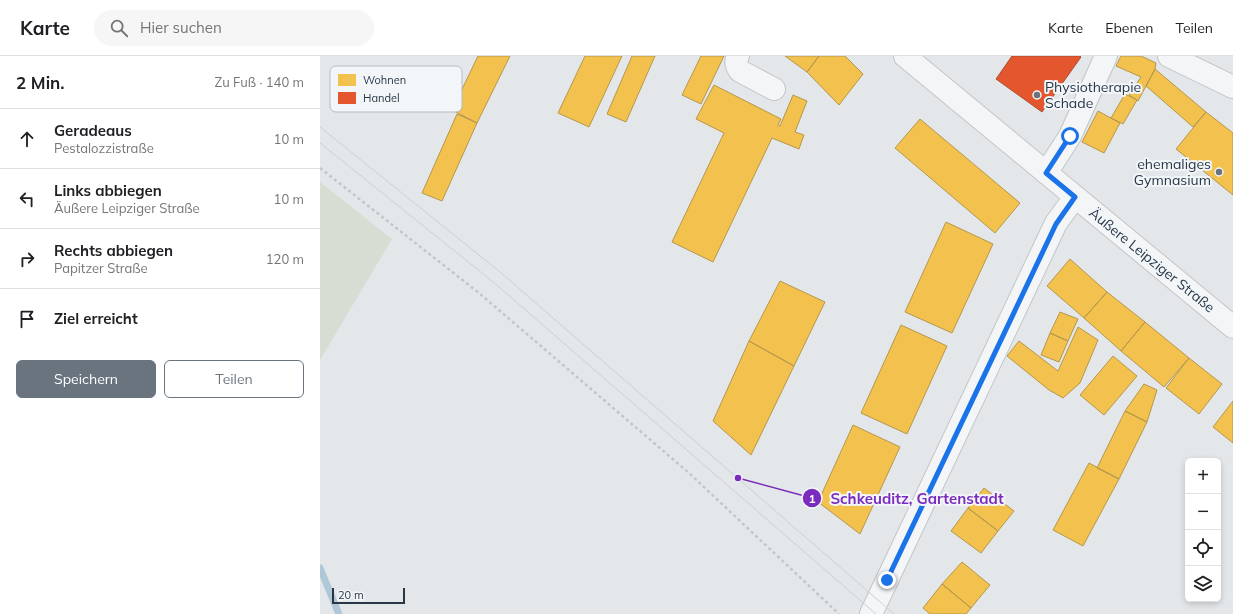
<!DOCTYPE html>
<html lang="de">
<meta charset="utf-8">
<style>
:root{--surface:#fff;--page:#f6f6f6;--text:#202124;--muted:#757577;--line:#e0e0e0;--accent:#6a747f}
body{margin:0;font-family:Mulish,sans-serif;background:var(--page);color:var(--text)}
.controls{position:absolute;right:12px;bottom:12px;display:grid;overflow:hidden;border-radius:6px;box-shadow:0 2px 6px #0003}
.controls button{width:36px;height:36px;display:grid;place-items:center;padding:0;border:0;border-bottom:1px solid var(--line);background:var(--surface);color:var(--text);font:20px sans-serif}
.scale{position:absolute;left:12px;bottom:10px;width:73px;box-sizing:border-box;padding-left:4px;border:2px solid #283646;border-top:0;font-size:11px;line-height:14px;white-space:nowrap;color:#283646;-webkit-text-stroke:3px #f2f6f9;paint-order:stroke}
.stop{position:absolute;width:12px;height:12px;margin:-9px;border:3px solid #1a73e8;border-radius:50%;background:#fff}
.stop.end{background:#1a73e8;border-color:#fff;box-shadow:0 1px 4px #0008}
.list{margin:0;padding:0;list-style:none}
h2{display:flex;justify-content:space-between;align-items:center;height:52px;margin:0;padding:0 16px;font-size:17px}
h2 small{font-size:13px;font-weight:400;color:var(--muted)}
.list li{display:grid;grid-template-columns:26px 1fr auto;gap:12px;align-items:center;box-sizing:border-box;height:60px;padding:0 16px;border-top:1px solid var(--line)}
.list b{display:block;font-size:15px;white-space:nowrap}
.list p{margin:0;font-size:13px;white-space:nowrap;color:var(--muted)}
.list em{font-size:13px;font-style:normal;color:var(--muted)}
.actions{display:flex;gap:8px;padding:12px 16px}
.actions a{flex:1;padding:9px 0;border:1px solid var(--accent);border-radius:6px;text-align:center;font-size:14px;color:var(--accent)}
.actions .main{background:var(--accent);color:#fff}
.icon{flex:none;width:22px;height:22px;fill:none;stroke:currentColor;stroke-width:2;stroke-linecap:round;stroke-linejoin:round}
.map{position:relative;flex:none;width:913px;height:558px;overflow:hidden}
header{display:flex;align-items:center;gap:24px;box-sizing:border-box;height:56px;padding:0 20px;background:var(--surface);border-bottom:1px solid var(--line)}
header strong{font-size:19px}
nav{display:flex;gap:22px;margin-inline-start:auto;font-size:14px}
.search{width:280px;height:36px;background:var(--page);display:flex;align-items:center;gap:10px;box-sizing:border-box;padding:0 14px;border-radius:22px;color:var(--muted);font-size:15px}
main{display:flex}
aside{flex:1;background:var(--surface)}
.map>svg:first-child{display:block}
.green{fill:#d6ded4}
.homes{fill:#f2c14e;stroke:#b5974c}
.shops{fill:#e4572e;stroke:#ac4d35}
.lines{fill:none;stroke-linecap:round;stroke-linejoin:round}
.stream{stroke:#b0c7d7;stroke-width:7}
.minor-casing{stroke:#c2c5c8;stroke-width:24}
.path{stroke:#c2c6ca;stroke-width:2.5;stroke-dasharray:3 3;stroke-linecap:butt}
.minor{stroke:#f3f5f6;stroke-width:22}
.tram{stroke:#cdcfd1;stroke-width:1}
.route{stroke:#1a73e8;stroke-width:5}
.poi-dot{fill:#6a747f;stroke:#f2f6f9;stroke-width:1.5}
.labels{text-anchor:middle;stroke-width:4;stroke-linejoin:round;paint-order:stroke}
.poi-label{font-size:14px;fill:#283646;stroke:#f2f6f9;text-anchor:start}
.street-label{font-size:14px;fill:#283646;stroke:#f2f6f9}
.key{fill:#f2f6f9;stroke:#b5bcc3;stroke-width:1}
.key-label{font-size:11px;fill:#283646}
.leader{fill:none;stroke:#7b2cbf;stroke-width:1.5}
.callout-dot{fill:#7b2cbf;stroke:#f2f6f9;stroke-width:1.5}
.mark-label{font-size:12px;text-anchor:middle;font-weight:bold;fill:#fff}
.callout-label{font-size:15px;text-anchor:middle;font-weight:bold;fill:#7b2cbf;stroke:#f2f6f9;stroke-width:4;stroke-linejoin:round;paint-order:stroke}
</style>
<header>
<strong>Karte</strong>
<div class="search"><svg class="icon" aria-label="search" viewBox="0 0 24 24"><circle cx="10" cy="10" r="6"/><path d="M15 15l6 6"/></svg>Hier suchen</div>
<nav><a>Karte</a><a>Ebenen</a><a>Teilen</a></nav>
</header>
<main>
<aside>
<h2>2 Min.<small>Zu Fuß · 140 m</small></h2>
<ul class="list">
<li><svg class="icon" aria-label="ahead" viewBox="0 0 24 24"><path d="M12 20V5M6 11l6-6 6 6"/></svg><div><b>Geradeaus</b><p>Pestalozzistraße</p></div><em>10 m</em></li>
<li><svg class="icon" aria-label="left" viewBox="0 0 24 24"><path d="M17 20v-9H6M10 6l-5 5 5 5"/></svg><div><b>Links abbiegen</b><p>Äußere Leipziger Straße</p></div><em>10 m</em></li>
<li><svg class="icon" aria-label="right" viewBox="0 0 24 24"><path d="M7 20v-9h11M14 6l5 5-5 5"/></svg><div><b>Rechts abbiegen</b><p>Papitzer Straße</p></div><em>120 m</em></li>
<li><svg class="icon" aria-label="arrive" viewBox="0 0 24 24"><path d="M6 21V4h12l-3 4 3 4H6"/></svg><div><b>Ziel erreicht</b></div></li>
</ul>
<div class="actions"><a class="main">Speichern</a><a>Teilen</a></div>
</aside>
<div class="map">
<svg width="913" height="558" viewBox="0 0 913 558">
<rect width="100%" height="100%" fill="#e4e7ea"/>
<path class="green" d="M0,126L72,183L0,304Z"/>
<path class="homes" d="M158,0H190L157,67L132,54Z
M265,0H302L269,71L238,57Z
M312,0H335L306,66L287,58Z
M381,0H404L381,48L362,39Z
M465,0H499L487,16Z
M499,0H525L543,18L519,49L487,16Z
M801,0H821L836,7L835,13L818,45L809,39L821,21L796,10Z
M835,13L886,56L873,71L826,30Z
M394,29L461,63L458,69L460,70L473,39L487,45L475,76L484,79L479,93L452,82L393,206L352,186L404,77L376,63Z
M805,38L817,44L803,68L791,62Z
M778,55L800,67L784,97L762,86Z
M886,56L913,77V139L856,93Z
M137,58L157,67L122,145L102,137Z
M600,63L700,147L675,177L575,92Z
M626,166L673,188L632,277L585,256Z
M750,203L787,236L764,262L727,230Z
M460,225L505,246L474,310L429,285Z
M787,236L825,266L801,295L764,262Z
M740,256L758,263L748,285L730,277Z
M825,266L869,302L844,331L801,295Z
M581,269L627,290L587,378L541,357Z
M758,271L778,284L760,327L743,342L729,334L687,300L699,285L738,315Z
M730,277L748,285L739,306L721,299Z
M429,285L474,310L431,399L393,365Z
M793,300L817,320L784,359L760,339Z
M869,302L902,328L879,358L846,332Z
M824,328L837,334L827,366L805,355Z
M913,345V387L893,371Z
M805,355L827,366L799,423L777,412Z
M533,369L580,391L540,478L498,446Z
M769,407L799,423L763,490L733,474Z
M664,432L694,455L678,475L648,452Z
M648,452L678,475L661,497L631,475Z
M642,506L670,529L651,552L622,528Z
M622,528L651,552L646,558H610L603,552Z"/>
<path class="shops" d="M692,0H760L761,1L722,56L676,23Z"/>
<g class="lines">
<path class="stream" d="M0,512L19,558"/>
<g class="minor-casing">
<path id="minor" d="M418,0C415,6 416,10 420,15L454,33
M585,0L913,271
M849,0L913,31
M726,117L750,80L786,0
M551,558L736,167L755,141"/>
</g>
<path class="path" d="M0,112L159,237L369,417L519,558"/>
<use href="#minor" class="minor"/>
<path class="tram" d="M0,71L180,216L574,558
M0,87L172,225L556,558"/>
</g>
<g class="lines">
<path class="route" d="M567,524L736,168L755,141L726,117L750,80"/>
</g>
<g class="poi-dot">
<circle cx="717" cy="39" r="4"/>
<circle cx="899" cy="116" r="4"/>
</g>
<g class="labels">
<g class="poi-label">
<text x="725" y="36">Physiotherapie<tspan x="725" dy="16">Schade</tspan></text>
<text x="891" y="113" text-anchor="end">ehemaliges<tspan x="891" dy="16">Gymnasium</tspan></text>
</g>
<g class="street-label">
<text transform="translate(832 204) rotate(39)" y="5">Äußere Leipziger Straße</text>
</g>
</g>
<rect x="10" y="10" width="132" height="46" rx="6" class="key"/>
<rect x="18" y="18" width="18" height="12" fill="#f2c14e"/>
<rect x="18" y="36" width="18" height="12" fill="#e4572e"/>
<g class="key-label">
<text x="43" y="28">Wohnen</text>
<text x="43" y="46">Handel</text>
</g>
<path class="leader" d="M418 422L492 442"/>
<g class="callout-dot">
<circle cx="418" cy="422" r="4"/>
<circle cx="492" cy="442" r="10"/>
</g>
<g class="mark-label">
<text x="492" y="447">1</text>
</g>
<g class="callout-label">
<text x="597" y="448">Schkeuditz, Gartenstadt</text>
</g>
</svg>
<div class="controls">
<button>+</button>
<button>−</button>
<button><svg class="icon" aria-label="locate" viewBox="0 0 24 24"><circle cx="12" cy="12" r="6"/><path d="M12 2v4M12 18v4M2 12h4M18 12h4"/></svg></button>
<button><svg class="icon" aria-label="layers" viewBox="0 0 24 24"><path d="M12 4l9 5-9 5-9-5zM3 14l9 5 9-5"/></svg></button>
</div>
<div class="scale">20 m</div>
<div class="stop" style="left:750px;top:80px"></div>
<div class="stop end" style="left:567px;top:524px"></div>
</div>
</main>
